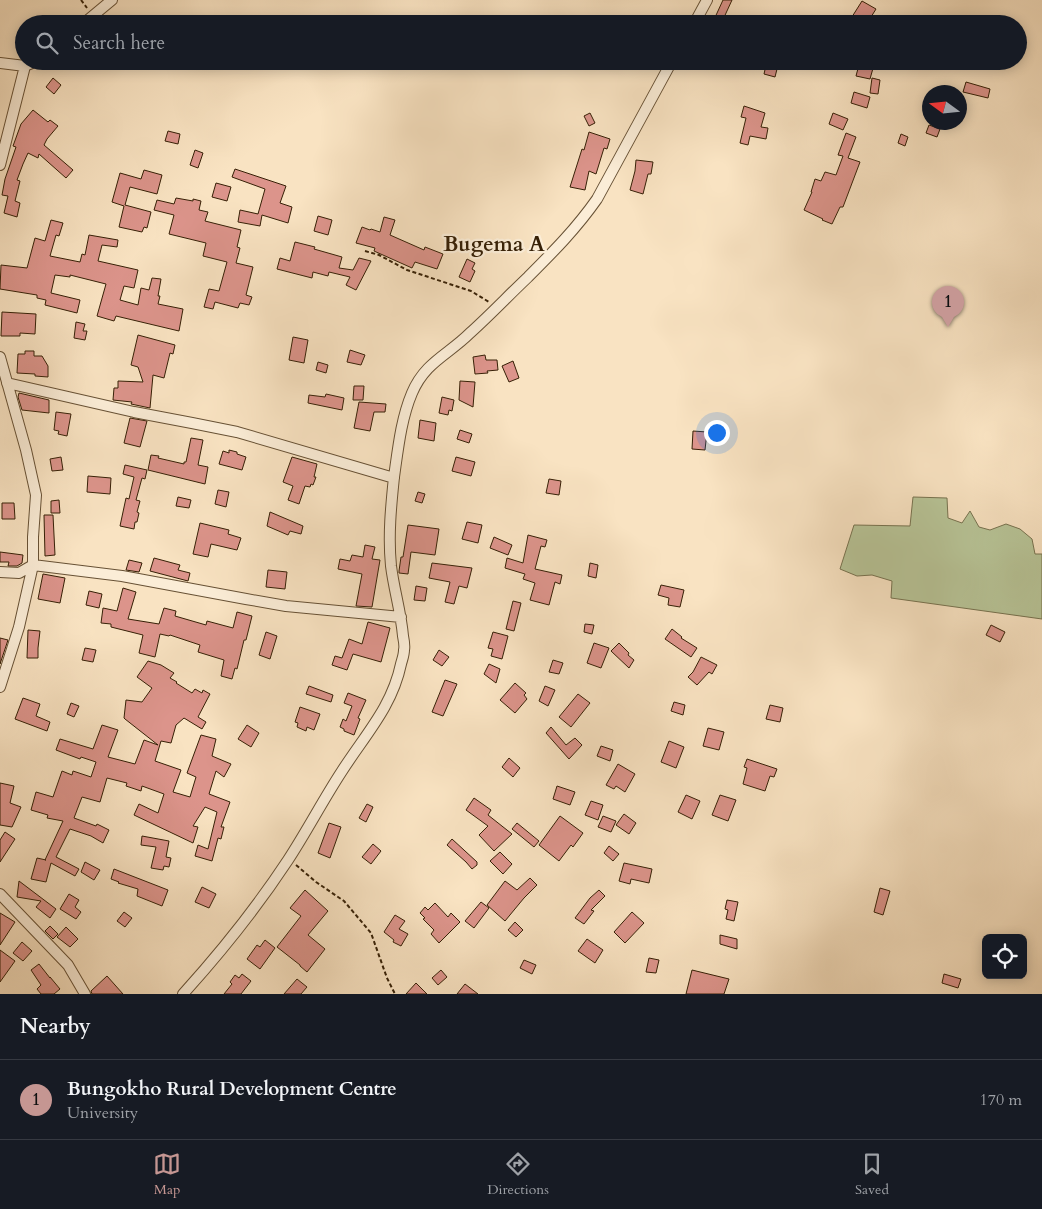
<!DOCTYPE html>
<style>
:root{--surface:#171b24;--page:#242831;--text:#f1f3f6;--muted:#9ea1a6;--line:#363941;--accent:#c59692}
body{margin:0;font-family:Cardo,serif;background:var(--page);color:var(--text)}
.controls{position:absolute;right:15px;bottom:15px;display:grid;overflow:hidden;border-radius:8px;box-shadow:0 2px 12px #0003}
.controls button{width:45px;height:45px;display:grid;place-items:center;padding:0;border:0;border-bottom:1px solid var(--line);background:var(--surface);color:var(--text);font:25px sans-serif}
.compass{position:absolute;left:922px;top:85px;width:45px;height:45px;border-radius:50%;background:var(--surface);box-shadow:0 2px 12px #0003;rotate:285deg}
.you{position:absolute;left:716px;top:432px;width:18px;height:18px;margin:-12px;border:4px solid #fff;border-radius:50%;background:#1a73e8;box-shadow:0 0 0 8px #1a73e833}
.badge{display:grid;place-items:center;width:32px;height:32px;border-radius:50%;background:var(--accent);color:#111;font-size:16px;font-weight:700}
.pin{position:absolute;translate:-50% -41px;filter:drop-shadow(0 1px 2px #0008)}
.pin::after{content:'';position:absolute;top:26px;width:18px;height:15px;background:inherit;clip-path:polygon(0 0,100% 0,50% 100%)}
.list{margin:0;padding:0;list-style:none}
h2{display:flex;justify-content:space-between;align-items:center;height:65px;margin:0;padding:0 20px;font-size:21px}
h2 small{font-size:16px;font-weight:400;color:var(--muted)}
.list li{display:grid;grid-template-columns:32px 1fr auto;gap:15px;align-items:center;box-sizing:border-box;height:80px;padding:0 20px;border-top:1px solid var(--line)}
.list b{display:block;font-size:19px;white-space:nowrap}
.list p{margin:0;font-size:16px;white-space:nowrap;color:var(--muted)}
.list em{font-size:16px;font-style:normal;color:var(--muted)}
.icon{flex:none;width:28px;height:28px;fill:none;stroke:currentColor;stroke-width:2;stroke-linecap:round;stroke-linejoin:round}
.map{position:relative;flex:none;width:1042px;height:994px;overflow:hidden}
.search{position:absolute;background:var(--surface);box-shadow:0 2px 12px #0003;left:15px;right:15px;top:15px;height:55px;display:flex;align-items:center;gap:12px;box-sizing:border-box;padding:0 18px;border-radius:28px;color:var(--muted);font-size:19px}
.sheet{height:145px;background:var(--surface)}
nav{display:flex;justify-content:space-around;align-items:center;box-sizing:border-box;height:70px;border-top:1px solid var(--line);background:var(--surface);font-size:14px;color:var(--muted)}
nav a{display:grid;justify-items:center;gap:2px}
nav .on{color:var(--accent)}
.map>svg:first-child{display:block}
.green{fill:#b8c598;stroke:#77724f}
.building{fill:#dc948b;stroke:#362006}
.lines{fill:none;stroke-linecap:round;stroke-linejoin:round}
.minor-casing{stroke:#675135;stroke-width:12}
.path{stroke:#362006;stroke-width:2;stroke-dasharray:4 2.5;stroke-linecap:butt}
.minor{stroke:#fbedd7;stroke-width:10}
.labels{text-anchor:middle;stroke-width:4.5;stroke-linejoin:round;paint-order:stroke}
.quarter-label{font-size:21px;font-weight:bold;fill:#362006;stroke:#fbedd7}
</style>
<div class="map">
<svg width="1042" height="994" viewBox="0 0 1042 994">
<rect width="100%" height="100%" fill="#f9e3c2"/>
<filter id="stains"><feTurbulence type="fractalNoise" baseFrequency=".004" numOctaves="4"/><feColorMatrix values="0 0 0 0 .2 0 0 0 0 .09 0 0 0 0 .02 0 0 0 .5 -.17"/></filter>
<radialGradient id="worn" r=".72"><stop offset=".6" stop-color="#630" stop-opacity="0"/><stop offset="1" stop-color="#630" stop-opacity=".3"/></radialGradient>
<path class="green" d="M913,497L947,498L948,518L962,523L970,511L979,527L990,530L1006,524L1020,529L1032,539L1035,554H1042V619L891,598L892,581L872,575L857,576L840,569L854,525L910,526Z"/>
<path class="building" d="M723,0H732L721,24H712Z
M862,1L876,9L871,17L869,16L864,24H857L850,20Z
M767,61H779L775,77L764,74Z
M860,61H875L870,79L856,76Z
M53,78L61,85L54,94L46,87Z
M872,78L880,80L878,94L870,93Z
M966,82L990,89L988,98L963,92Z
M854,92L870,97L867,108L851,103Z
M744,106L765,113L761,127L768,128L766,139L750,136L748,145L740,143L746,118L741,117Z
M33,110L48,122L50,120L58,126L47,139L44,145L73,170L66,178L39,154L38,158L28,153L23,164L17,180L20,181L15,201L20,203L17,217L4,213L8,196L2,195L5,179L16,147L13,146L21,124Z
M590,113L595,123L589,126L584,116Z
M833,113L848,119L843,130L829,124Z
M929,125L940,129L937,137L926,133Z
M168,131L180,134L178,144L165,141Z
M589,132L610,139L607,149L604,148L596,174L589,171L585,190L570,187L582,149L584,150Z
M846,133L856,137L848,158L860,162L843,207H840L832,224L822,220L823,219L804,210L812,192H811L815,179L821,181L825,172L836,175L843,156L838,155Z
M901,134L908,137L905,146L898,143Z
M195,150L203,153L198,168L190,165Z
M636,160L653,162L651,174H648L643,194L630,190L635,171Z
M235,169L286,186L280,203L292,207L288,223L262,215L260,226L238,222L240,210L258,214L265,189L232,177Z
M144,170L162,175L157,194L130,187L125,205L151,212L147,228L144,227L142,232L119,227L124,206L112,202L120,173L141,179Z
M216,183L231,187L227,201L212,197Z
M176,198L193,201V199L201,201L199,210L208,212L205,221L241,230L237,247L240,248L236,263L253,267L246,295L252,297L249,305L240,303L238,308L215,302L213,309L204,307L209,289L219,291L227,262L203,256L206,243L169,234L174,215L154,210L157,200L174,204Z
M318,216L332,220L328,235L314,231Z
M384,217L395,220L390,235L424,250L425,247L443,254L437,269L415,262L412,268L374,251L375,248L356,243L362,227L370,230L371,229L380,232Z
M51,220L63,223L59,236L56,235L50,256L80,262L82,254L85,255L89,235L118,240L117,247L102,245L98,261L138,270L134,288L124,286L120,300L138,305L141,288L149,290L152,278L161,279L158,296H160L158,304L183,309L179,331L116,316L114,321L97,316L106,284L70,275V277L55,275L51,293L80,300L77,313L45,305L46,300L37,298V295L0,289L1,265L27,268L35,238L45,241Z
M295,242L315,247L314,249L342,257L339,268L353,270L359,258L371,261L356,290L346,285L350,277L329,272L328,276L313,272L312,278L277,269L280,258L290,261Z
M467,259L475,263L472,269L475,271L470,282L459,277Z
M2,312L36,314L35,334L20,333V336H1Z
M76,322L85,324L83,331H87L85,340L74,338Z
M138,335L175,345L173,354L170,353L164,378L153,375L150,408L131,404L132,402L113,400L114,388H118V381L143,382L138,367L131,365Z
M293,337L308,340L304,363L289,360Z
M350,350L365,355L361,365L347,362Z
M25,351H34V356H42L48,366V377L35,376V374L17,373L18,354H25Z
M485,355L486,360H497L498,370L487,371L488,373L475,374L473,357Z
M513,361L519,378L509,382L502,366Z
M318,362L328,365L326,373L316,370Z
M460,381L475,382L473,407L459,400Z
M354,386H364L363,400H353Z
M19,393L49,400V413L22,410L18,397Z
M326,394L344,398L342,410L308,403L309,395L325,397Z
M442,397L454,400L452,411L449,410L448,415L439,413Z
M359,402L386,404L385,412H374L370,431L354,428Z
M56,412L71,414L67,436L58,434L59,431L54,430Z
M130,418L147,421L140,447L124,443Z
M420,420L436,423L434,441L418,438Z
M460,430L472,434L469,443L457,439Z
M693,431L707,432L705,450L692,449Z
M191,438L203,440L198,465L208,467L205,484L148,470L151,455L159,456L158,458L184,464V462H186Z
M229,450L237,452V454L246,457L242,470L219,464L223,451L229,453Z
M61,457L63,470L52,471L50,459Z
M292,457L317,464L314,477H316L313,485L311,484L310,487L305,486L299,504L288,500L293,486L283,482Z
M456,457L475,462L471,476L452,471Z
M125,465L147,470L145,479L142,478L136,500L140,501L137,512L139,513L137,522H135L134,529L120,526L126,498L129,499L134,477L123,474Z
M88,476L111,478L110,494L87,492Z
M549,479L561,481L559,495L546,493Z
M218,490L229,492L226,507L215,504Z
M418,492L425,494L422,503L415,501Z
M178,497L191,500L189,508L176,506Z
M59,500L60,513H51V501Z
M2,503H14L15,519H2Z
M270,512L303,526L301,534L290,531L288,535L267,526Z
M44,515H53L55,555L45,556Z
M467,522L482,525L478,543L462,539Z
M200,523L229,530L228,534L241,538L237,550L211,544L208,557L193,554Z
M408,525L439,529L435,555L411,552L408,574L399,573V571L401,557H403Z
M528,535L547,540L545,547L541,546L535,569L562,575L560,584L555,582L549,605L530,600L535,583L523,579L525,574L505,568L507,558L523,563Z
M494,537L512,545L508,555L490,548Z
M365,545L375,547L372,559L380,560L372,607L356,606L362,574L338,569L340,559L350,561L352,555L363,557Z
M0,552L23,555L22,563L17,566H8L9,562H0Z
M154,558L180,565L178,570L190,573L188,581L150,571Z
M129,560L142,563L139,572L126,570Z
M432,563L472,568L467,588L459,586L454,604L445,602L450,582L429,578Z
M590,563L598,565L596,578L588,576Z
M268,570L287,572L285,589L266,587Z
M43,574L65,578L60,603L38,599Z
M661,585L684,590L680,607L668,605L669,598L658,595Z
M416,586L427,588L425,601L414,600Z
M123,588L136,592L128,619L159,624L164,608L176,611L175,616L206,625L207,621L233,628L237,612L252,616L246,640H244L237,669L235,668L232,679L221,676L224,660L198,652L200,645L170,635L169,636L160,634L155,657L139,653L143,635L111,627V624L101,623L103,608L117,611Z
M89,591L102,594L99,608L86,605Z
M513,601L521,603L514,631L506,629Z
M368,622L390,628L381,662L353,654L347,670L332,665L335,656L342,658L349,639L362,644Z
M585,624L594,625L592,634L584,632Z
M991,625L1005,632L1000,642L986,635Z
M672,629L682,637L681,638L697,648L691,657L665,639Z
M28,630L40,631L38,648V658H27Z
M266,632L277,636L270,659L259,655Z
M493,632L508,636L502,659L491,656L493,649L488,648Z
M0,638L8,640L0,664Z
M594,643L609,648L601,668L587,663Z
M619,643L629,653L628,655L634,660L629,668L611,651Z
M85,648L96,650L93,662L82,660Z
M439,650L449,657L442,666L433,660Z
M701,657L717,665L712,674L709,672L697,685L688,677L693,672Z
M553,660L563,663L559,674L549,672Z
M148,661L161,665L174,673L170,678L177,682L176,683L192,693L195,689L202,693L203,690L210,694L198,717L206,722L202,729L184,718L176,725L171,743L161,741L155,761L181,770L173,792L190,797L196,777L187,773L201,735L216,739L212,756L231,764L224,777L216,771L209,794L230,802L221,827H224L221,839L218,838L212,861L195,856L198,845L208,849L217,812L205,807L193,826L198,827L193,843L134,815L139,804L158,813L164,794L142,786L141,791L126,786L127,783L107,778L100,802L82,797L74,818L96,826L97,824L109,830L103,843L91,836L70,829L56,857L79,869L75,876L51,863L46,882L31,879L37,858L46,860H45L63,821L47,818L48,815L31,810L36,792L53,797L62,771L72,775L73,771L91,777L96,762L81,757L80,759L56,750L60,739L93,749L102,725L118,730L108,757L135,764L144,740L158,745L125,719L124,718L126,700L142,702L152,688L137,677Z
M489,664L500,669L496,683L484,674Z
M445,680L457,684L443,716L432,712Z
M515,683L526,693L524,695L527,699L515,713L500,700Z
M309,686L333,695L331,702L306,694Z
M545,686L555,690L548,706L539,701Z
M348,693L366,700L358,718L360,719L354,735L344,731V729L340,727L343,719L346,721L352,706L344,703Z
M578,694L590,703L571,727L559,717Z
M23,698L40,704L36,716L50,722L47,731L15,719Z
M674,702L685,705L683,715L671,711Z
M71,703L79,706L74,717L67,714Z
M770,705L783,708L780,722L766,719Z
M300,707L320,714L314,730L307,727L306,731L297,727L298,723L295,722Z
M247,725L259,733L251,747L238,739Z
M551,727L566,745L575,738L582,745L569,759L546,733Z
M708,728L724,732L719,750L703,746Z
M669,741L684,747L676,768L661,762Z
M601,746L613,750L610,761L597,756Z
M509,758L520,768L513,777L502,767Z
M747,759L777,769L774,777L770,776L765,791L743,784L747,768L744,767Z
M618,764L635,774L625,792L616,786L614,789L606,785Z
M0,783L14,786L10,803L21,807L12,827L0,825Z
M557,786L575,792L570,805L553,799Z
M686,795L700,801L692,819L678,812Z
M720,795L736,800L728,821L712,815Z
M474,798L491,810L488,815L512,834L494,851L479,835L488,826L466,810Z
M591,801L603,805L598,820L585,815Z
M367,804L373,807L366,822L359,818Z
M624,814L636,823L629,834L616,825Z
M560,816L583,833L573,847L571,845L559,861L539,845Z
M603,816L616,821L611,832L598,827Z
M329,823L341,827L330,858L318,853Z
M517,823L539,841L534,847L512,829Z
M5,832L15,839L0,862V840Z
M142,836L169,841L166,857L171,858L169,867L164,866L163,870L151,868L156,847L141,845Z
M452,839L477,862V865L472,869L466,862L447,845Z
M373,844L381,851L371,864L362,857Z
M609,846L619,854L613,861L604,853Z
M500,852L512,864L503,874L490,861Z
M85,862L100,870L94,880L81,872Z
M624,863L652,869L649,883L631,879L630,884L619,881Z
M114,869L168,890L162,906L137,896L138,889L118,883L119,882L111,879Z
M530,878L537,885L524,898L505,921L487,905L505,881L517,890Z
M19,881L56,909L50,918L36,907L41,901L17,897Z
M202,887L216,894L209,908L195,902Z
M880,888L890,891L883,915L874,912Z
M305,890L328,911L308,935L325,949L307,972L300,966V965L277,947L301,916L290,908Z
M599,890L605,896L591,910L594,911L584,924L575,918L590,898Z
M69,894L79,900L75,907L81,912L76,919L60,909Z
M727,900L738,902L734,921L726,919L728,910L725,909Z
M481,902L489,908L474,928L465,921Z
M435,903L448,917L451,913L460,922L439,943L431,934L434,930L423,919L425,918L420,913L425,907L428,910Z
M124,912L132,918L125,927L117,921Z
M632,912L644,923L625,943L614,932Z
M0,913L15,922L0,945Z
M395,915L405,921L399,929L408,934L401,946L393,942L394,940L384,932Z
M515,922L523,930L516,937L508,930Z
M50,926L58,934L53,939L45,931Z
M66,927L78,939L70,947L57,937Z
M720,935L737,939V949L720,944Z
M587,939L603,950L595,963L578,951Z
M265,940L275,948L260,969L247,959L257,945L260,947Z
M22,942L32,951L23,961L13,953Z
M0,950L15,961L0,982Z
M649,958L659,960L656,973L646,972Z
M524,960L536,965L532,974L520,968Z
M39,964L50,978V977L60,989L54,994H41L37,989L41,985L31,970Z
M441,970L447,977L438,985L432,978Z
M692,970L729,979L724,994H686Z
M242,974L251,981L241,994H224L232,984L230,982L235,975L239,978Z
M944,974L961,979L958,988L942,983Z
M107,976L123,994H92L91,991Z
M297,979L307,987L301,994H284Z
M416,983L427,994H406Z
M465,984L478,994H457Z"/>
<g class="lines">
<g class="minor-casing">
<path id="minor" d="M83,24L112,0
M694,24L707,0
M0,63L25,66L37,61
M0,165L25,66
M0,357L26,450L36,495L33,537V565L19,627L0,687
M7,383L134,412L192,423L237,432L394,478
M0,572L19,573L33,565L122,576L246,599L286,606L401,617
M0,894L68,965L85,994
M183,994C221,952 257,907 288,860C307,831 323,800 342,771C365,735 392,707 401,664C402,660 404,655 404,650C405,646 404,641 403,636C401,612 394,590 391,566C388,536 391,506 394,477C398,449 401,419 412,393C425,362 448,355 470,333C490,315 508,296 528,277C553,252 576,229 597,199L672,61"/>
</g>
<path class="path" d="M81,0L87,8
M365,251L379,255L407,270L471,291L489,302
M296,865L316,882L344,901L371,933L387,978L395,994"/>
<use href="#minor" class="minor"/>
</g>
<g class="labels">
<g class="quarter-label">
<text x="494" y="251">Bugema A</text>
</g>
</g>
<rect width="100%" height="100%" filter="url(#stains)"/>
<rect width="100%" height="100%" fill="url(#worn)"/>
</svg>
<div class="controls">
<button><svg class="icon" aria-label="locate" viewBox="0 0 24 24"><circle cx="12" cy="12" r="6"/><path d="M12 2v4M12 18v4M2 12h4M18 12h4"/></svg></button>
</div>
<svg class="compass" viewBox="-18 -18 36 36"><path d="M0-13l5 13h-10z" fill="#e53935"/><path d="M0 13l5-13h-10z" fill="#9ea1a6"/></svg>
<div class="you"></div>
<div class="pin badge" style="left:948px;top:327px">1</div>
<div class="search"><svg class="icon" aria-label="search" viewBox="0 0 24 24"><circle cx="10" cy="10" r="6"/><path d="M15 15l6 6"/></svg>Search here</div>
</div>
<section class="sheet">
<h2>Nearby<small></small></h2>
<ul class="list">
<li><span class="badge">1</span><div><b>Bungokho Rural Development Centre</b><p>University</p></div><em>170 m</em></li>
</ul>
</section>
<nav>
<a class="on"><svg class="icon" aria-label="map" viewBox="0 0 24 24"><path d="M3 6l6-2 6 2 6-2v14l-6 2-6-2-6 2zM9 4v14M15 6v14"/></svg>Map</a>
<a><svg class="icon" aria-label="directions" viewBox="0 0 24 24"><path d="M12 3l9 9-9 9-9-9zM9 14v-3h6M13 9l2 2-2 2"/></svg>Directions</a>
<a><svg class="icon" aria-label="saved" viewBox="0 0 24 24"><path d="M7 4h10v16l-5-4-5 4z"/></svg>Saved</a>
</nav>
